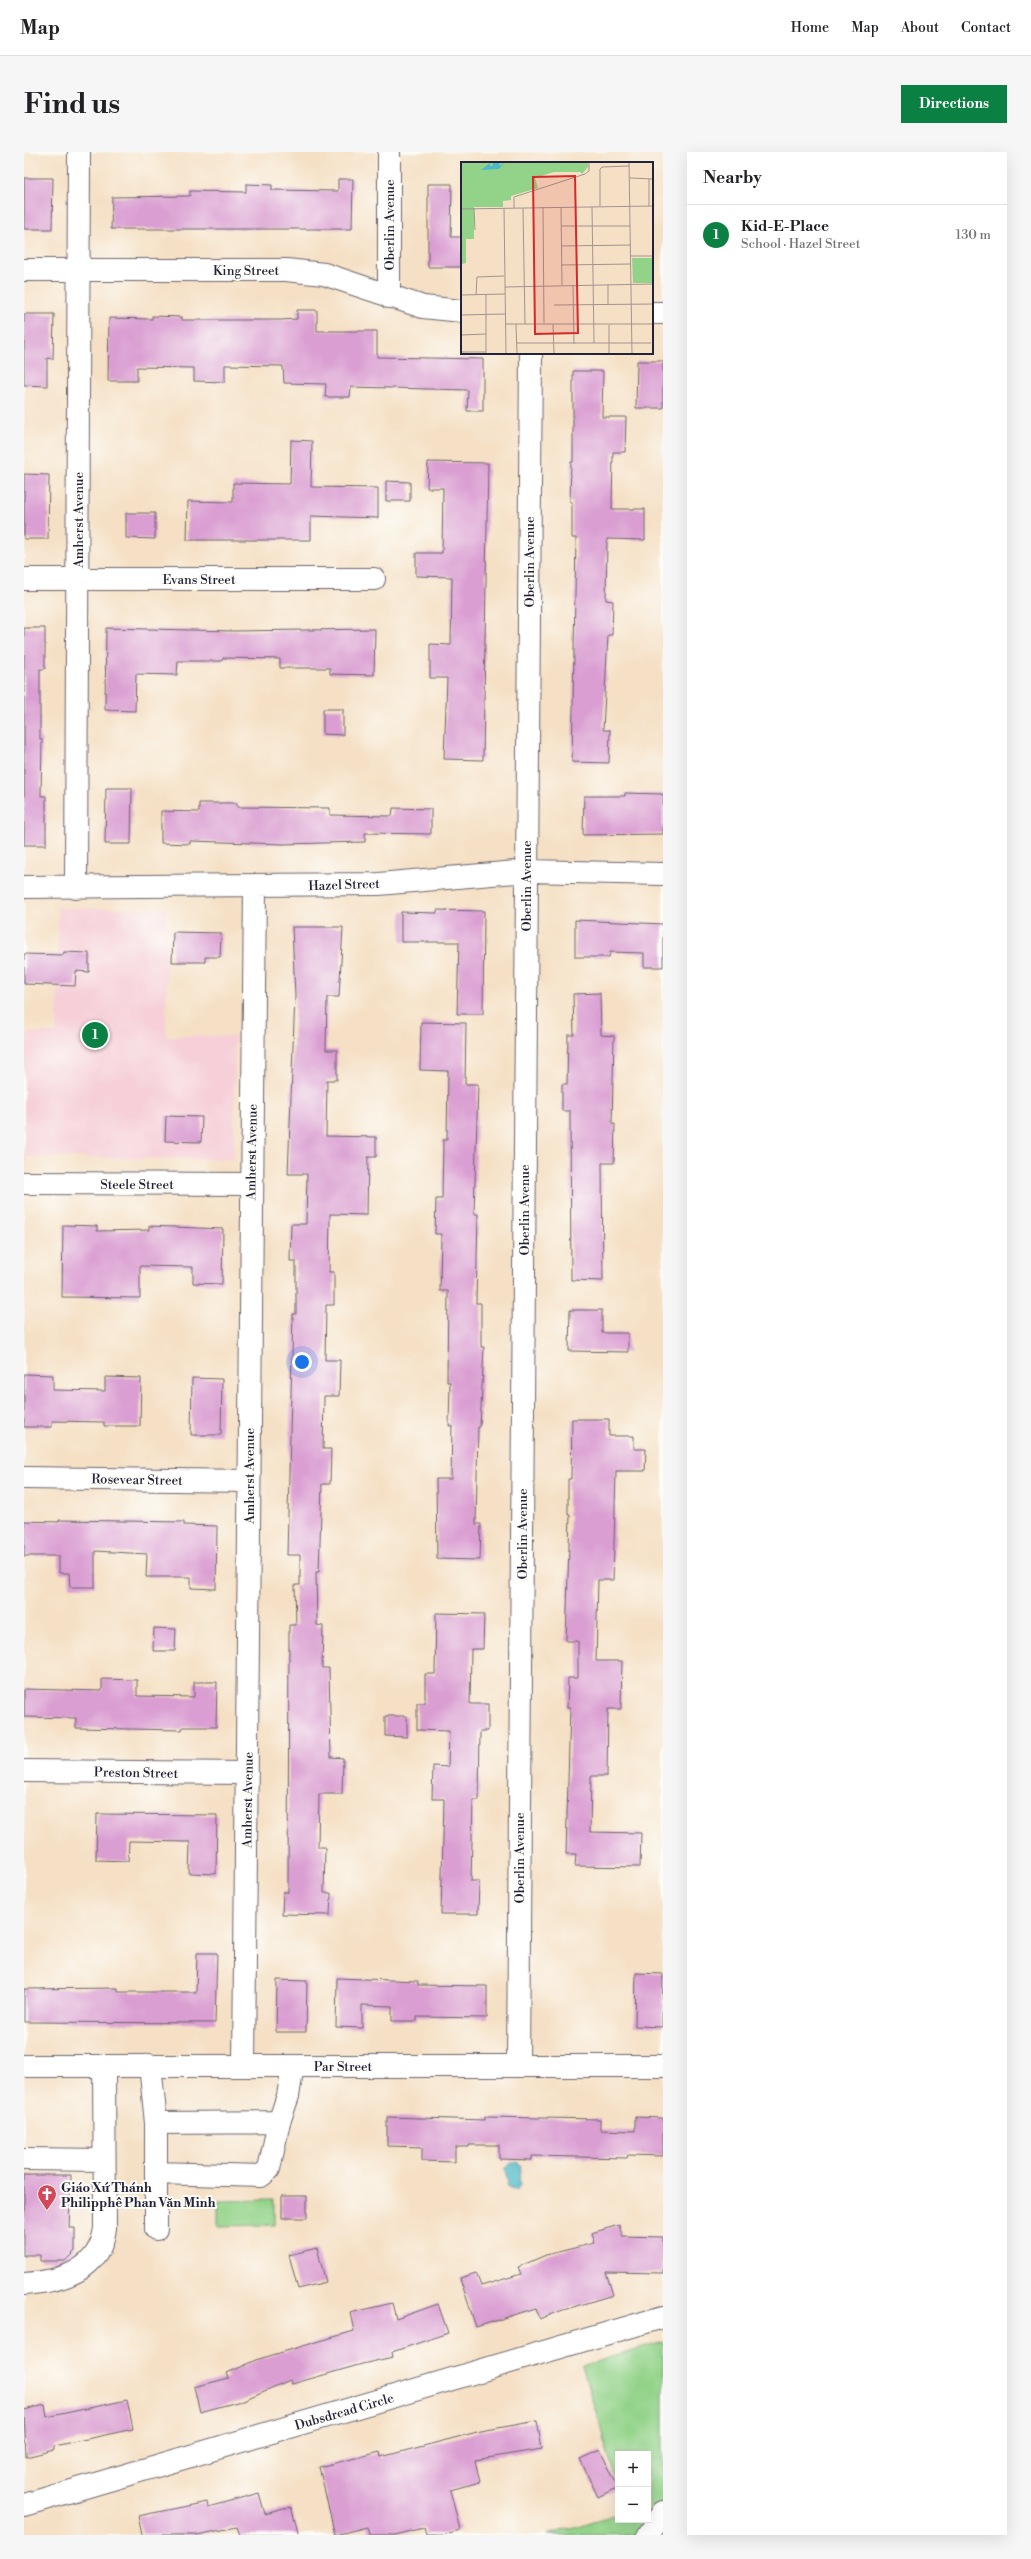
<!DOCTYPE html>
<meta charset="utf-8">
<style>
:root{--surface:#fff;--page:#f6f6f6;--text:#202124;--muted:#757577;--line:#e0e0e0;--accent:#0b8043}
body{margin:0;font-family:"Libre Bodoni",serif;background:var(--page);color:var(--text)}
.controls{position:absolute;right:12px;bottom:12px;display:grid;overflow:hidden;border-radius:0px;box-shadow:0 4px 16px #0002}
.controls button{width:36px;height:36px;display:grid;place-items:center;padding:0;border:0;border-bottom:1px solid var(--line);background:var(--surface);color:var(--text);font:20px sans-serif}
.you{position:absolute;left:278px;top:1210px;width:14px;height:14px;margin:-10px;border:3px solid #fff;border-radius:50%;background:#1a73e8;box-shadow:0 0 0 6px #1a73e833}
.badge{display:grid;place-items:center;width:26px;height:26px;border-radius:50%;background:var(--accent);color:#fff;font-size:13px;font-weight:700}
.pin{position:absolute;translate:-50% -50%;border:2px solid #fff;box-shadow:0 1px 4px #0006}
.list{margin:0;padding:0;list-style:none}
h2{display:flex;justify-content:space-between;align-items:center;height:52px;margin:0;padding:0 16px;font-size:17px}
h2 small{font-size:13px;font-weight:400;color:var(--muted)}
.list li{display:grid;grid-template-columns:26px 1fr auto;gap:12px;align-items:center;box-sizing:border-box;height:60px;padding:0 16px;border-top:1px solid var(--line)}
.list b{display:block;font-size:15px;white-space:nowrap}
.list p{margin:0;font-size:13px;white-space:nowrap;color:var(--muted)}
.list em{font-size:13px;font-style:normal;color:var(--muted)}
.map{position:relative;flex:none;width:639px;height:2383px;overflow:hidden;border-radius:0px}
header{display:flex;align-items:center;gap:24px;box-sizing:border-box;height:56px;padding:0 20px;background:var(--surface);border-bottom:1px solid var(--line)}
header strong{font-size:19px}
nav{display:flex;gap:22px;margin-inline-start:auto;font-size:14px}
.intro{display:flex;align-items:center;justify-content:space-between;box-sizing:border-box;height:96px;padding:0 24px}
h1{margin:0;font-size:28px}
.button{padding:10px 18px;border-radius:0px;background:var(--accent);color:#fff;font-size:14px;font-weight:700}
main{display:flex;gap:24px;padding:0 24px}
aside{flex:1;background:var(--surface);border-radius:0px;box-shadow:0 4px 16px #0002}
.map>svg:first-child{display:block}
.built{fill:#f6cfd8}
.green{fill:#93d389;stroke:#5a7a62}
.water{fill:#4ebac9;stroke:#386e82}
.building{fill:#da9ed2}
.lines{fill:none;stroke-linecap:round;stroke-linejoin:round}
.minor-casing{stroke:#6c646b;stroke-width:24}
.minor{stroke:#fff;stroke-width:22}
.labels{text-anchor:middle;stroke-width:4;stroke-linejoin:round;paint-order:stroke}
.street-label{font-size:13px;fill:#22223b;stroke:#fdfcf7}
.poi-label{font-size:13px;font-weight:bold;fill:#22223b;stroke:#fdfcf7;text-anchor:start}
.inset-road{fill:none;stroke:#a1948e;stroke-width:1}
.view{fill:#d62828;fill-opacity:0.15;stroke:#d62828;stroke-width:2}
.inset-edge{fill:none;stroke:#22223b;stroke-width:2}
</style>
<header>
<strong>Map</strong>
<nav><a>Home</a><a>Map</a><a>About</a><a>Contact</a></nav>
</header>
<div class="intro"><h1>Find us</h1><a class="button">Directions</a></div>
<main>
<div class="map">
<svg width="639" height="2383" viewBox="0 0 639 2383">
<rect width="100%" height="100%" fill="#fdfcf7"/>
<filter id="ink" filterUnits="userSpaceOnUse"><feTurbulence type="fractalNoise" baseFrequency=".025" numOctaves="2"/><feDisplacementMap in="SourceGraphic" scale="8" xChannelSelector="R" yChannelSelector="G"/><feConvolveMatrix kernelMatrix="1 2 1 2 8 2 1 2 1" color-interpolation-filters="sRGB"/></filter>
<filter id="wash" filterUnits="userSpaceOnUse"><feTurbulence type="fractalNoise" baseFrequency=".012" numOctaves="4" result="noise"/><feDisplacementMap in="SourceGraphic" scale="16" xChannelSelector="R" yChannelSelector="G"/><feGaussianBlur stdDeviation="0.9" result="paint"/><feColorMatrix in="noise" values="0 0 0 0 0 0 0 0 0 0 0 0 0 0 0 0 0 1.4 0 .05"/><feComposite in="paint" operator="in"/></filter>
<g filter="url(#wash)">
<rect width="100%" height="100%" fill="#f5e0c5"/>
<path class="built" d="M34,756L143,757L142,884H211L210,1007L0,1005V881H33Z"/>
<path class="green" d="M250,2048V2073L194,2074V2049Z
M639,2190V2383H523L594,2362V2368H624V2302H594V2335L558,2214Z"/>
<path class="water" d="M487,2010H493L498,2015L495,2027L496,2033L492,2038L484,2035L482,2016Z"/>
<g id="blocks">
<path class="building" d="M0,26H29L28,77H0Z
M314,27H329L328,77H87L88,45L166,44V39L222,40V32L248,33V38L314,39Z
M404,32H428L427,85H438V115H404Z
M273,158H293V179H353V205L459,207V259H443L444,238L327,235L326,245H301L302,232L260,231L259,214L201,213V230L170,229V216L113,215V229H84L85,166L128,167V164L158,165V168H256L273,167Z
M0,162H30L29,207L23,206V234L0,233Z
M613,209H639V256H612Z
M549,219H579L578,265H602L601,300H589L588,357H621V388L583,387L582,448L589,449L588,483H584L579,578H586L585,611L548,610L552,386H548V350H546L547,310H549Z
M267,288L288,289L287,335L354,336V366L287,364V388H163L164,349L209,350V331L266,332Z
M404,310L464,311L459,608L420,607L423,526H406V492L427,493L428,425L392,424V401H418L419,336H403Z
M0,322L25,323L24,387H0Z
M362,329L386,330V349H362Z
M102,361H131V387L102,386Z
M0,476H21V517H16V587H18L17,644H22V693H0Z
M82,476L210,479L351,477L350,523L306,522V516H256V507L199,506L198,509H154L153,523L112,522L111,559L81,558Z
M299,557H319V583L299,582Z
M82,636H108L107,692H81Z
M601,641L639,642V682L559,683L560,644H601Z
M175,651H213V655L306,656V663L368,664L369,656L407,657V682L341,681V690L259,692L166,689V692L137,691V659L175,660Z
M413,758L460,759L459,862H433L435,790H377V760L413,761Z
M551,768L639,772V815H620V801L586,800L585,805H551Z
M268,775H319L315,845H303L302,898H313V928H303L302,984L352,985V1005H344L343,1063L306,1062L305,1120H310V1153H302L301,1208H316L315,1244H300L299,1297H307L306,1332H298L295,1420H292L293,1473L299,1474L298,1516H305L307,1605L319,1606L318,1642H295L294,1695H301L300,1741H307L306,1763L258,1762L259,1740H264L265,1473H272L271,1433H276V1403H263L269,1162H272V1109H266L267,1072H282L283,1022H264L271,844Z
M149,780L197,781L196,805H181V810H148Z
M40,800L65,801V820L52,819L51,834L0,832V802L39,803Z
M576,841L577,883L590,884L588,972H591L590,1011H578L579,1129L547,1128L546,959H538V932H543L544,883H550L549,842Z
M397,870L442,871L441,932H454L450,1062H454L452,1151H457V1195H460L456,1275H454L452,1372H457L456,1408L413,1407L412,1327H427L428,1274H425L426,1230H423L424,1139H416L417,1082H411L412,1047H418L419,988H423L424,919L396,918Z
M142,964L178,965L177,990L141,989Z
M39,1073L73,1074V1079L125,1078V1074L199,1077L198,1132L169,1131V1115L116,1114V1146L38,1145Z
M546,1158H578V1181H604V1200L545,1199Z
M0,1222L29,1223V1238L81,1239V1225L117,1226L116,1274H80V1270L28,1269V1275H0Z
M168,1226L198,1227L197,1283H167Z
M548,1267H585V1284H610V1297H622L621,1319H592L589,1428H574L572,1509H598L597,1557H584L583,1624H567L566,1680L617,1681L616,1715L551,1714L552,1702H542L546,1556H543L544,1526H554V1489H542L546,1363H544V1327H547Z
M35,1368L160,1370V1373L193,1374L192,1437L167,1436V1425H122L123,1402L71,1399V1435H46L45,1421H35V1404H0V1369L35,1370Z
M412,1461L460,1462L459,1497H447L446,1552H464V1579H456L455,1648H449L447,1729H455L454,1762H417L420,1647H408L409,1614L424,1615L425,1579L393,1578V1551H401V1522H411Z
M130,1476L152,1477L151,1499H129Z
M78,1527L113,1528V1544L170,1545V1530H193L192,1575H159L158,1578L52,1576V1566L0,1565V1537L78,1539Z
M361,1564H383V1585L361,1584Z
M73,1662L193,1663L192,1722L165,1721L166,1690L105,1689L104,1709L72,1708Z
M173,1801H193L191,1871L0,1870V1837L94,1836V1840H172Z
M612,1821L639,1822L638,1875L611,1874Z
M313,1826L394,1829V1833L463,1834V1866L393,1865V1869H368V1854L338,1853V1876L312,1875Z
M253,1828L283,1829L282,1880H252Z
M363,1965L461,1968V1965L576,1967V1978L611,1979V1965L639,1966V2004L604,2003L603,2006L508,2004V2008L475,2007V1993H445V1995H431V2010L398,2009V1995L363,1994Z
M0,2023H47L45,2076H51V2099L41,2109H16V2103H0Z
M258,2044H283V2066H258Z
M595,2073L598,2084L639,2085V2121L582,2120L589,2143L539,2158L516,2167L512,2156L452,2175L436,2126L452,2121L457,2134L497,2122L494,2115L522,2103L570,2091L567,2081Z
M293,2096L302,2130L274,2137L265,2103Z
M368,2151L372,2167L414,2152L424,2181L368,2200L369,2205L338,2212L268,2232L266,2228L217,2249L176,2260L170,2235L205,2226L203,2221L235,2207L330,2179L326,2161Z
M103,2248L109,2277L30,2294V2298L2,2305L0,2258L21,2253L23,2265Z
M513,2269L518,2297L451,2308L456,2330L426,2338L436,2378L418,2383H402L400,2376L371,2383H345L343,2375L311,2383L295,2315L356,2300L357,2305L457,2279Z
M576,2298L594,2335L574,2345L556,2307Z
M235,2341L241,2362L267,2355L275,2383H216L213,2375L173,2383H118L114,2364L183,2350L184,2355Z"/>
</g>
</g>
<g filter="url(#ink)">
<use href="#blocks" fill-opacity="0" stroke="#6c646b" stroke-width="1"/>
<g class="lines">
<g class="minor-casing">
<path id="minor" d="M365,0V145
M0,118H262L300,122L399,155L438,159
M628,161H639
M0,427H350
M0,735L355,732L503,719L639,722
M52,736L55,0
M0,1031L227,1032
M0,1326L225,1329
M0,1619L223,1621
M126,1913L132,1971V2077
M220,1913L231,735
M0,1914H639
M494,1914L507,201
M132,1971L255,1970L264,1944L269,1914
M0,2007L80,2008
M133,2021L237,2024L245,2017L255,1970
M0,2132C38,2129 76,2119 81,2076L80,1914
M0,2353L639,2165
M624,2383L639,2360"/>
</g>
<use href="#minor" class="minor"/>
</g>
</g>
<defs>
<g id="church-pin" transform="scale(1)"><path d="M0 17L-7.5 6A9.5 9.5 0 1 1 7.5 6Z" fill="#d1495b" stroke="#fdfcf7"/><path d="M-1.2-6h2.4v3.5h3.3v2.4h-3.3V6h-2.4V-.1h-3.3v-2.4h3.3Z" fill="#fff"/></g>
</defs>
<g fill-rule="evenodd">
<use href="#church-pin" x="23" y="2042"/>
</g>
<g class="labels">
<g class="street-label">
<text transform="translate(365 73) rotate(-90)" y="5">Oberlin Avenue</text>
<text x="222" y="123">King Street</text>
<text transform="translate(54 368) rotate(-90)" y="5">Amherst Avenue</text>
<text transform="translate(505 410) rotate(-90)" y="5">Oberlin Avenue</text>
<text x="175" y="432">Evans Street</text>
<text transform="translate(320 732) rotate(-2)" y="5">Hazel Street</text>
<text transform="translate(502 734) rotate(-90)" y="5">Oberlin Avenue</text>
<text transform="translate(227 1000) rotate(-89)" y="5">Amherst Avenue</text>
<text x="113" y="1037">Steele Street</text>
<text transform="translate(500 1058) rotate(-90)" y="5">Oberlin Avenue</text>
<text transform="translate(225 1324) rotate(-90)" y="5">Amherst Avenue</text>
<text transform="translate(113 1327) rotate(1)" y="5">Rosevear Street</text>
<text transform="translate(498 1382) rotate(-90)" y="5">Oberlin Avenue</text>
<text transform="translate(112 1620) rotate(1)" y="5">Preston Street</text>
<text transform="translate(223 1648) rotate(-89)" y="5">Amherst Avenue</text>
<text transform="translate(495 1706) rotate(-90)" y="5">Oberlin Avenue</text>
<text x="319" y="1919">Par Street</text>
<text transform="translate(320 2259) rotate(-16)" y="5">Dubsdread Circle</text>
</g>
<g class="poi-label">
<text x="37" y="2040">Giáo Xứ Thánh<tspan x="37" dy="15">Philipphê Phan Văn Minh</tspan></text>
</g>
</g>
<g transform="translate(437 10)">
<rect width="192" height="192" fill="#f5e0c5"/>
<path d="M0,0H127V5L121,12L119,10H93L74,16L77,26L50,34V38L42,39V45H13V77H5V101L1,102L0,131ZM171,96H192V121H172Z" fill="#93d389"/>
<path d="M31,0H38L39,4L44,0L38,7L20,8L29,1V4H32Z" fill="#4ebac9"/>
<path class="inset-road" d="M168,0L171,192M139,7V44M139,7L141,5L168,4M169,16L192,17M188,17V44M82,45L83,161M100,45L101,123M131,45L133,181M13,46L14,68M43,46L45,192M53,46V35L124,12L128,9V0M62,46L64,162M0,47L192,44M100,64H169M100,84L170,83M170,94H192M100,103L170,102M147,122V143M112,123L113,182M44,125L192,122M0,133L44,132M15,133L16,115L43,114M25,133V192M93,143L192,142M0,153L44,152M44,162H192M55,162L56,192M92,162L93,192M0,173L25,172M56,181H190M0,190H25M148,192V163"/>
<path class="view" d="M114,14L117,171L74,172L72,15Z"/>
<rect width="192" height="192" class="inset-edge"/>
</g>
</svg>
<div class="controls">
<button>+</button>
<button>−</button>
</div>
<div class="you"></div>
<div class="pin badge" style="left:71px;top:883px">1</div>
</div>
<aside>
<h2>Nearby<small></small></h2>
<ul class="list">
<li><span class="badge">1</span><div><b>Kid-E-Place</b><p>School · Hazel Street</p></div><em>130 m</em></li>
</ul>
</aside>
</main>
